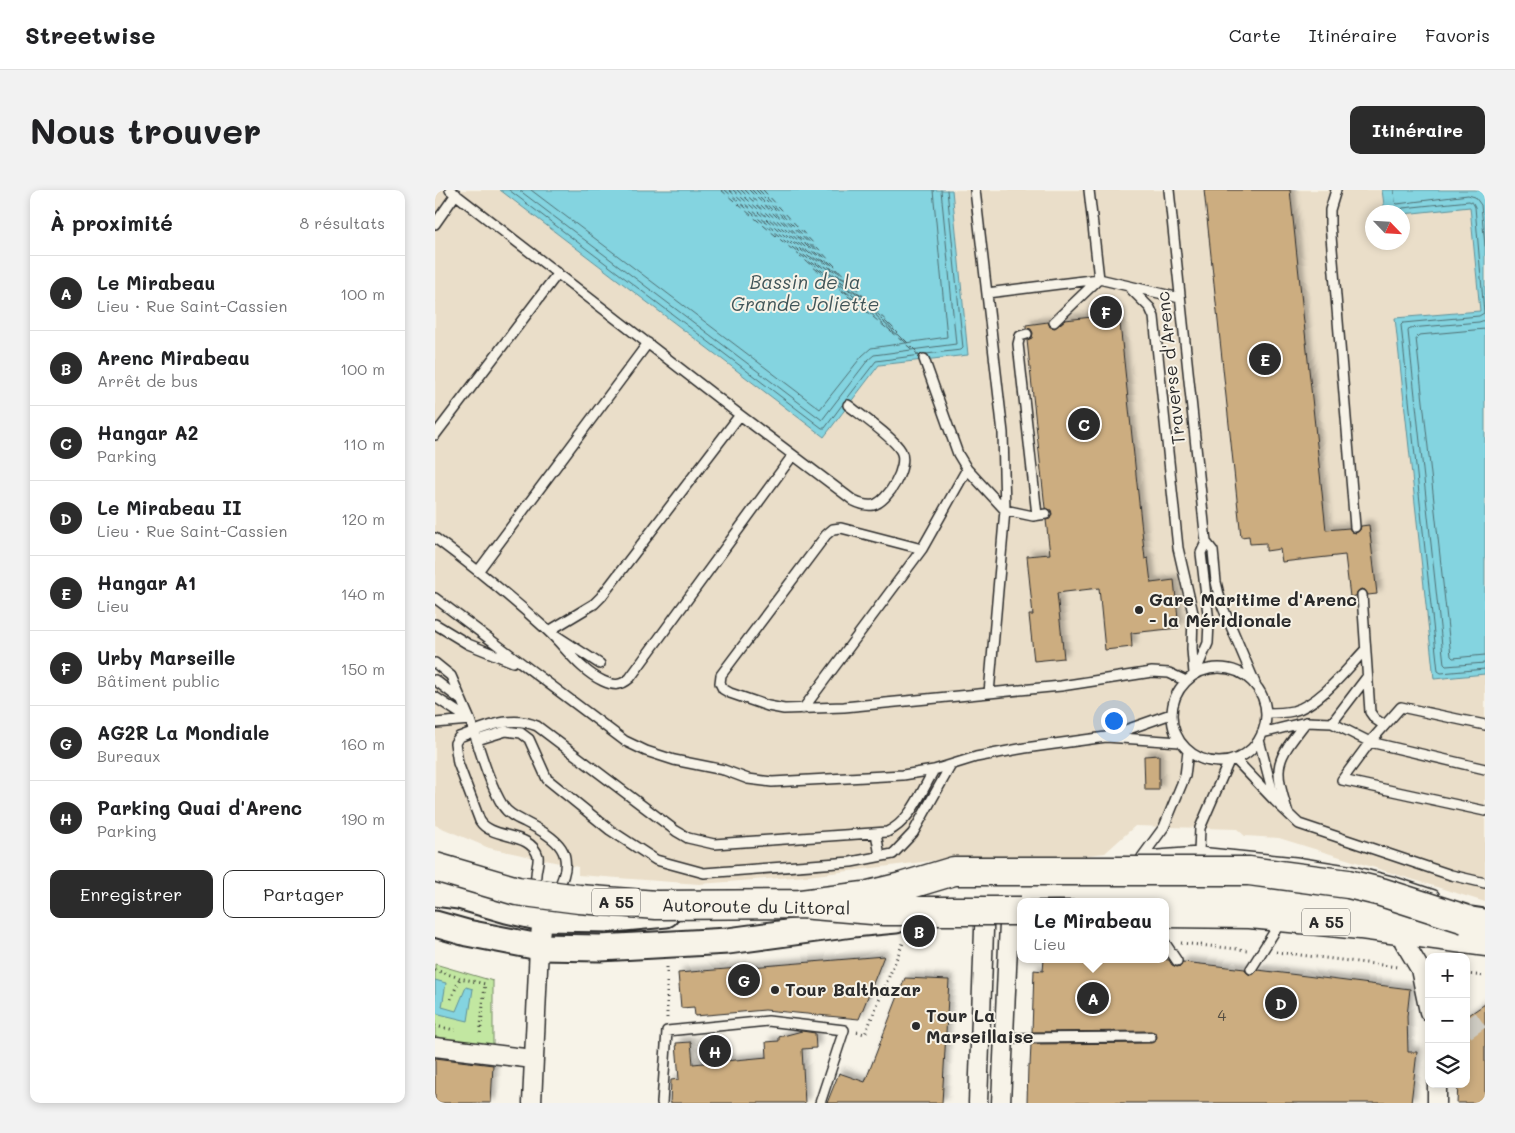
<!DOCTYPE html>
<html lang="fr">
<meta charset="utf-8">
<style>
:root{--surface:#fff;--page:#f2f2f2;--text:#202124;--muted:#757577;--line:#e0e0e0;--accent:#2b2b2b}
body{margin:0;font-family:Mali,sans-serif;background:var(--page);color:var(--text)}
.controls{position:absolute;right:15px;bottom:15px;display:grid;overflow:hidden;border-radius:10px;box-shadow:0 2px 8px #0003}
.controls button{width:45px;height:45px;display:grid;place-items:center;padding:0;border:0;border-bottom:1px solid var(--line);background:var(--surface);color:var(--text);font:25px sans-serif}
.compass{position:absolute;left:930px;top:15px;width:45px;height:45px;border-radius:50%;background:var(--surface);box-shadow:0 2px 8px #0003;rotate:115deg}
.you{position:absolute;left:678px;top:530px;width:18px;height:18px;margin:-12px;border:4px solid #fff;border-radius:50%;background:#1a73e8;box-shadow:0 0 0 8px #1a73e833}
.badge{display:grid;place-items:center;width:32px;height:32px;border-radius:50%;background:var(--accent);color:#fff;font-size:16px;font-weight:700}
.pin{position:absolute;translate:-50% -50%;border:2px solid #fff;box-shadow:0 1px 5px #0006}
.popup{position:absolute;left:582px;top:708px;width:152px;height:65px;box-sizing:border-box;display:grid;place-content:center;border-radius:10px;background:var(--surface);filter:drop-shadow(0 1px 4px #0005);font-size:16px;white-space:nowrap;color:var(--muted)}
.popup b{font-size:19px;color:var(--text)}
.popup::after{content:'';position:absolute;left:50%;top:100%;margin-left:-10px;border:10px solid transparent;border-top-color:var(--surface)}
.list{margin:0;padding:0;list-style:none}
h2{display:flex;justify-content:space-between;align-items:center;height:65px;margin:0;padding:0 20px;font-size:21px}
h2 small{font-size:16px;font-weight:400;color:var(--muted)}
.list li{display:grid;grid-template-columns:32px 1fr auto;gap:15px;align-items:center;box-sizing:border-box;height:75px;padding:0 20px;border-top:1px solid var(--line)}
.list b{display:block;font-size:19px;white-space:nowrap}
.list p{margin:0;font-size:16px;white-space:nowrap;color:var(--muted)}
.list em{font-size:16px;font-style:normal;color:var(--muted)}
.actions{display:flex;gap:10px;padding:15px 20px}
.actions a{flex:1;padding:11px 0;border:1px solid var(--accent);border-radius:10px;text-align:center;font-size:18px;color:var(--accent)}
.actions .main{background:var(--accent);color:#fff}
.icon{flex:none;width:28px;height:28px;fill:none;stroke:currentColor;stroke-width:2;stroke-linecap:round;stroke-linejoin:round}
.map{position:relative;flex:none;width:1050px;height:913px;overflow:hidden;border-radius:10px}
header{display:flex;align-items:center;gap:30px;box-sizing:border-box;height:70px;padding:0 25px;background:var(--surface);border-bottom:1px solid var(--line)}
header strong{font-size:24px}
nav{display:flex;gap:28px;margin-inline-start:auto;font-size:18px}
.intro{display:flex;align-items:center;justify-content:space-between;box-sizing:border-box;height:120px;padding:0 30px}
h1{margin:0;font-size:35px}
.button{padding:12px 22px;border-radius:10px;background:var(--accent);color:#fff;font-size:18px;font-weight:700}
main{display:flex;gap:30px;padding:0 30px}
aside{flex:1;background:var(--surface);border-radius:10px;box-shadow:0 2px 8px #0003}
.map>svg:first-child{display:block}
.built{fill:#eadec9}
.green{fill:#c2e7a1;stroke:#768966}
.water{fill:#84d4e0;stroke:#609098}
.lines{fill:none;stroke-linecap:round;stroke-linejoin:round}
.shore{stroke:#4f6f73;stroke-width:1}
.ferry{stroke:#415558;stroke-width:1;stroke-dasharray:6 5;stroke-linecap:butt}
.building{fill:#ccad80;stroke:#2b2b2b;filter:url(#shadow)}
.street-tunnel{stroke:#cecbc2;stroke-width:18;stroke-dasharray:18 9;stroke-linecap:butt}
.lane-casing{stroke:#2b2b2b;stroke-width:12}
.street-casing{stroke:#2b2b2b;stroke-width:21}
.secondary-casing{stroke:#2b2b2b;stroke-width:29}
.highway-casing{stroke:#2b2b2b;stroke-width:31}
.path{stroke:#2b2b2b;stroke-width:3;stroke-dasharray:1 4;stroke-linecap:butt}
.lane{stroke:#f7f3e8;stroke-width:9}
.street{stroke:#f7f3e8;stroke-width:18}
.secondary{stroke:#f7f3e8;stroke-width:25}
.highway{stroke:#f7f3e8;stroke-width:28}
.highway-bridge-casing{stroke:#2b2b2b;stroke-width:31;stroke-linecap:butt}
.highway-bridge{stroke:#f7f3e8;stroke-width:28}
.poi-dot{fill:#2b2b2b;stroke:#f7f3e8;stroke-width:2}
.labels{text-anchor:middle;stroke-width:4;stroke-linejoin:round;paint-order:stroke}
.number-label{font-size:15px;fill:#534c40}
.shield{fill:#f7f3e8;stroke:#686764;stroke-width:1}
.shield-label{font-size:16px;font-weight:bold;fill:#2b2b2b}
.street-label{font-size:18px;fill:#2b2b2b;stroke:#f7f3e8}
.poi-label{font-size:18px;font-weight:bold;fill:#2b2b2b;stroke:#f7f3e8;text-anchor:start}
.water-label{font-size:19px;font-style:italic;fill:#415558;stroke:#f7f3e8}
</style>
<header>
<strong>Streetwise</strong>
<nav><a>Carte</a><a>Itinéraire</a><a>Favoris</a></nav>
</header>
<div class="intro"><h1>Nous trouver</h1><a class="button">Itinéraire</a></div>
<main>
<aside>
<h2>À proximité<small>8 résultats</small></h2>
<ul class="list">
<li><span class="badge">A</span><div><b>Le Mirabeau</b><p>Lieu · Rue Saint-Cassien</p></div><em>100 m</em></li>
<li><span class="badge">B</span><div><b>Arenc Mirabeau</b><p>Arrêt de bus</p></div><em>100 m</em></li>
<li><span class="badge">C</span><div><b>Hangar A2</b><p>Parking</p></div><em>110 m</em></li>
<li><span class="badge">D</span><div><b>Le Mirabeau II</b><p>Lieu · Rue Saint-Cassien</p></div><em>120 m</em></li>
<li><span class="badge">E</span><div><b>Hangar A1</b><p>Lieu</p></div><em>140 m</em></li>
<li><span class="badge">F</span><div><b>Urby Marseille</b><p>Bâtiment public</p></div><em>150 m</em></li>
<li><span class="badge">G</span><div><b>AG2R La Mondiale</b><p>Bureaux</p></div><em>160 m</em></li>
<li><span class="badge">H</span><div><b>Parking Quai d'Arenc</b><p>Parking</p></div><em>190 m</em></li>
</ul>
<div class="actions"><a class="main">Enregistrer</a><a>Partager</a></div>
</aside>
<div class="map">
<svg width="1050" height="913" viewBox="0 0 1050 913">
<defs>
<filter id="shadow"><feDropShadow dx="4.5" dy="-4.5" stdDeviation="2.5" flood-color="#0004"/></filter>
</defs>
<rect width="100%" height="100%" fill="#f7f3e8"/>
<filter id="ink" filterUnits="userSpaceOnUse"><feTurbulence type="fractalNoise" baseFrequency=".02" numOctaves="2"/><feDisplacementMap in="SourceGraphic" scale="10" xChannelSelector="R" yChannelSelector="G"/><feConvolveMatrix kernelMatrix="1 2 1 2 8 2 1 2 1" color-interpolation-filters="sRGB"/></filter>
<g filter="url(#ink)">
<path class="built" d="M0,0H65L389,247L444,175L533,165L517,0H947L950,22H938V52H968V24L1035,16L1045,121L961,128L1000,489L1050,484V712L844,648L810,646L802,639L700,636L670,663L620,669L529,667L372,686L264,694L143,685V677L54,658L0,635Z"/>
<path class="green" d="M0,774L58,791V855L0,850Z"/>
<path class="water" d="M65,0H517L533,165L444,175L389,247Z
M947,0H1050V484L999,489L960,128L1045,121L1035,17L968,24L950,22Z
M0,790L11,793L7,817L21,821L31,797L38,799L33,831L0,823Z"/>
<g class="lines">
<path class="shore" d="M74,0L387,238H390L407,215
M84,0L387,230L433,170L439,165L521,154L506,0
M96,0L385,219L427,166L436,158L512,147L498,0
M959,0L960,12L962,14L1033,5L1040,7L1046,15L1050,56
M963,22L968,18L1034,11L1038,13L1040,17L1049,123L1044,126L968,133L966,135L1003,481L1006,483L1050,479
M1050,130L1044,132L975,138L973,141L1009,474L1011,476L1050,473
M1050,139L984,145L981,148L1016,466L1018,468L1050,465
M491,164L526,160L528,158L512,0
M411,210L441,171L486,165"/>
<path class="ferry" d="M286,0L486,167
M290,0L425,115
M294,0L456,141
M298,0L425,112
M302,0L457,140
M306,0L428,113
M310,0L466,148
M314,0L429,111
M317,0L460,141
M321,0L430,110
M324,0L460,140
M328,0L433,111
M457,141L468,150
M461,141L474,154
M467,149L477,158
M477,157L483,163"/>
</g>
<path class="building" d="M769,0H855L891,340L914,338L917,342L921,343L925,340L926,336L934,335L942,404L933,405L930,400L926,399L922,402L921,406L915,407L910,365L847,372L845,359L831,361V353L815,354L814,346L806,347Z
M684,124L710,369L713,368L716,393L739,390L744,438L696,443L697,457L670,460L664,398L622,403L629,468L599,471L594,425H598L592,366L615,364L611,330L615,329L617,324L616,320L610,318L592,150L597,148L598,143L596,139L591,138V135L613,132L615,137L620,138L630,130Z
M724,565V600H710L709,566Z
M449,766L424,829L330,820L260,826L259,817L246,818L243,783Z
M609,769H726L734,770L737,775L742,777L746,776L748,772L810,779L811,782L815,785L819,784L823,780L975,799L972,826L973,862H982L976,913H592L593,876H595L596,854L716,853L720,852L722,847L721,843L716,841L597,842L599,780L608,781Z
M470,788L514,790L507,913H392L404,883L430,892Z
M1050,814V913H1022L1023,894H1031V827Z
M367,841L380,843L381,858L367,859L370,913H235L236,890L244,889L241,853L256,852L258,874L332,867L331,852L344,851V847Z
M0,868L58,875L56,913H0Z"/>
<g class="lines">
<path class="street-tunnel" d="M1031,840L1050,827"/>
<g class="lane-casing">
<path id="lane" d="M15,0L305,225L419,311C425,314 431,316 438,315C453,312 474,276 466,261C458,247 427,226 413,215
M540,0L568,243L570,320L598,326L611,324
M734,0L771,352
M901,0L895,20V34L920,337
M0,34L21,4
M693,96L715,118L719,127L743,358L758,423L757,459L759,484
M552,103L664,89L745,108
M619,132L664,89L654,0
M592,144L585,146L583,154L602,325
M489,169L523,264L532,279L570,320L554,503L626,496L717,482L734,483L751,491
M0,245L123,83
M532,279L487,359L406,338L398,339L391,345L286,485L285,493L288,499L295,503L333,516L349,519L409,517L554,503
M0,348C39,377 76,407 112,440C131,457 144,480 168,491C179,496 186,496 195,488L358,265
M44,380L213,153
M927,405L935,522L940,529L949,535
M0,408L190,551L211,561L239,570L289,580L313,589L337,592L468,585L499,580L541,567L590,558L671,547
M0,434L33,454L78,472
M0,473L16,486L35,530
M165,474L114,441L159,414L166,407L305,225
M737 525a47 47 0 1 1 94 0a47 47 0 1 1-94 0Z
M760,483L773,453L774,432L766,363L771,352L778,361L781,392L786,413L820,493
M0,490L26,510
M0,507L35,530
M368,519L487,359
M831,523C840,523 849,523 858,521C885,514 911,480 930,460
M736,524L671,547L745,552
M0,533L35,530C44,557 54,594 68,616C73,624 82,628 90,632C123,649 143,662 122,701
M897,533L932,487
M1050,535L966,517L935,552L907,590L1050,621
M827,543L871,532L897,533L935,552L1050,579
M42,550L71,541L86,543L94,549L112,589L175,640L221,670L269,683L416,672L458,664L478,643L516,575
M800,569L840,611L824,550
M840,611L864,634L1016,685L1050,693
M853,623C838,575 840,572 871,532
M441,643L445,666
M764,662L765,638L794,571
M709,666L764,662L861,672L918,681L957,691L999,705
M707,667L729,637L750,586L753,561
M103,701C102,696 100,690 101,685C101,679 104,673 103,666C95,641 57,650 45,631L23,573L20,553L24,547C50,538 75,524 102,536L241,641L253,648L279,654L452,642C476,631 486,602 499,580
M730,753L742,771
M816,779L843,736
M569,848L716,847
M227,913L232,841L333,831L409,840L385,913"/>
</g>
<g class="street-casing">
<path id="street" d="M969,752L985,779L994,822
M0,857L98,869
M97,913L104,757L107,728
M543,913L550,711
M566,913L575,711
M1002,913V894"/>
</g>
<g class="secondary-casing">
<path id="secondary" d="M0,703L24,706L72,720L107,728L178,729L231,724
M470,703C579,694 687,696 796,703C835,705 874,707 913,711C933,713 953,717 973,720
M1010,726L1050,732
M0,734L32,743L104,757L165,758L293,751L418,734L461,730"/>
</g>
<g class="highway-casing">
<path id="highway" d="M730,723L815,724L925,735L1050,752"/>
</g>
<path class="path" d="M746,753L812,760
M841,762L963,777
M0,780L25,788L50,794L45,846
M1031,784L1050,786
M16,809L25,788
M232,828V775
M0,836L20,840
M422,842L430,844L468,753"/>
<use href="#lane" class="lane"/>
<use href="#street" class="street"/>
<use href="#secondary" class="secondary"/>
<use href="#highway" class="highway"/>
<g class="highway-bridge-casing">
<path id="highway-bridge" d="M0,677L82,701L144,709L221,715L366,714L449,721H586
M366,714L429,706L466,697L519,681H814L913,694L946,702L1030,729"/>
</g>
<use href="#highway-bridge" class="highway-bridge"/>
</g>
</g>
<g class="poi-dot">
<circle cx="704" cy="420" r="5"/>
<circle cx="340" cy="800" r="5"/>
<circle cx="481" cy="836" r="5"/>
</g>
<g class="labels">
<g class="number-label">
<text x="787" y="831">4</text>
</g>
<g class="shield">
<rect x="157" y="698.5" width="48" height="27" rx="4"/>
<rect x="867" y="718.5" width="48" height="27" rx="4"/>
</g>
<g class="shield-label">
<text x="181" y="718">A 55</text>
<text x="891" y="738">A 55</text>
</g>
<g class="street-label">
<text transform="translate(736 178) rotate(-96)" y="6">Traverse d'Arenc</text>
<text transform="translate(321 717) rotate(1)" y="6">Autoroute du Littoral</text>
</g>
<g class="poi-label">
<text x="714" y="416">Gare Maritime d'Arenc<tspan x="714" dy="21">- la Méridionale</tspan></text>
<text x="350" y="806">Tour Balthazar</text>
<text x="491" y="832">Tour La<tspan x="491" dy="21">Marseillaise</tspan></text>
</g>
<g class="water-label">
<text x="370" y="99">Bassin de la<tspan x="370" dy="22">Grande Joliette</tspan></text>
</g>
</g>
</svg>
<div class="controls">
<button>+</button>
<button>−</button>
<button><svg class="icon" aria-label="layers" viewBox="0 0 24 24"><path d="M12 4l9 5-9 5-9-5zM3 14l9 5 9-5"/></svg></button>
</div>
<svg class="compass" viewBox="-18 -18 36 36"><path d="M0-13l5 13h-10z" fill="#e53935"/><path d="M0 13l5-13h-10z" fill="#757577"/></svg>
<div class="you"></div>
<div class="pin badge" style="left:658px;top:808px">A</div>
<div class="popup"><b>Le Mirabeau</b>Lieu</div>
<div class="pin badge" style="left:484px;top:741px">B</div>
<div class="pin badge" style="left:649px;top:234px">C</div>
<div class="pin badge" style="left:846px;top:813px">D</div>
<div class="pin badge" style="left:830px;top:169px">E</div>
<div class="pin badge" style="left:671px;top:122px">F</div>
<div class="pin badge" style="left:309px;top:790px">G</div>
<div class="pin badge" style="left:280px;top:861px">H</div>
</div>
</main>
